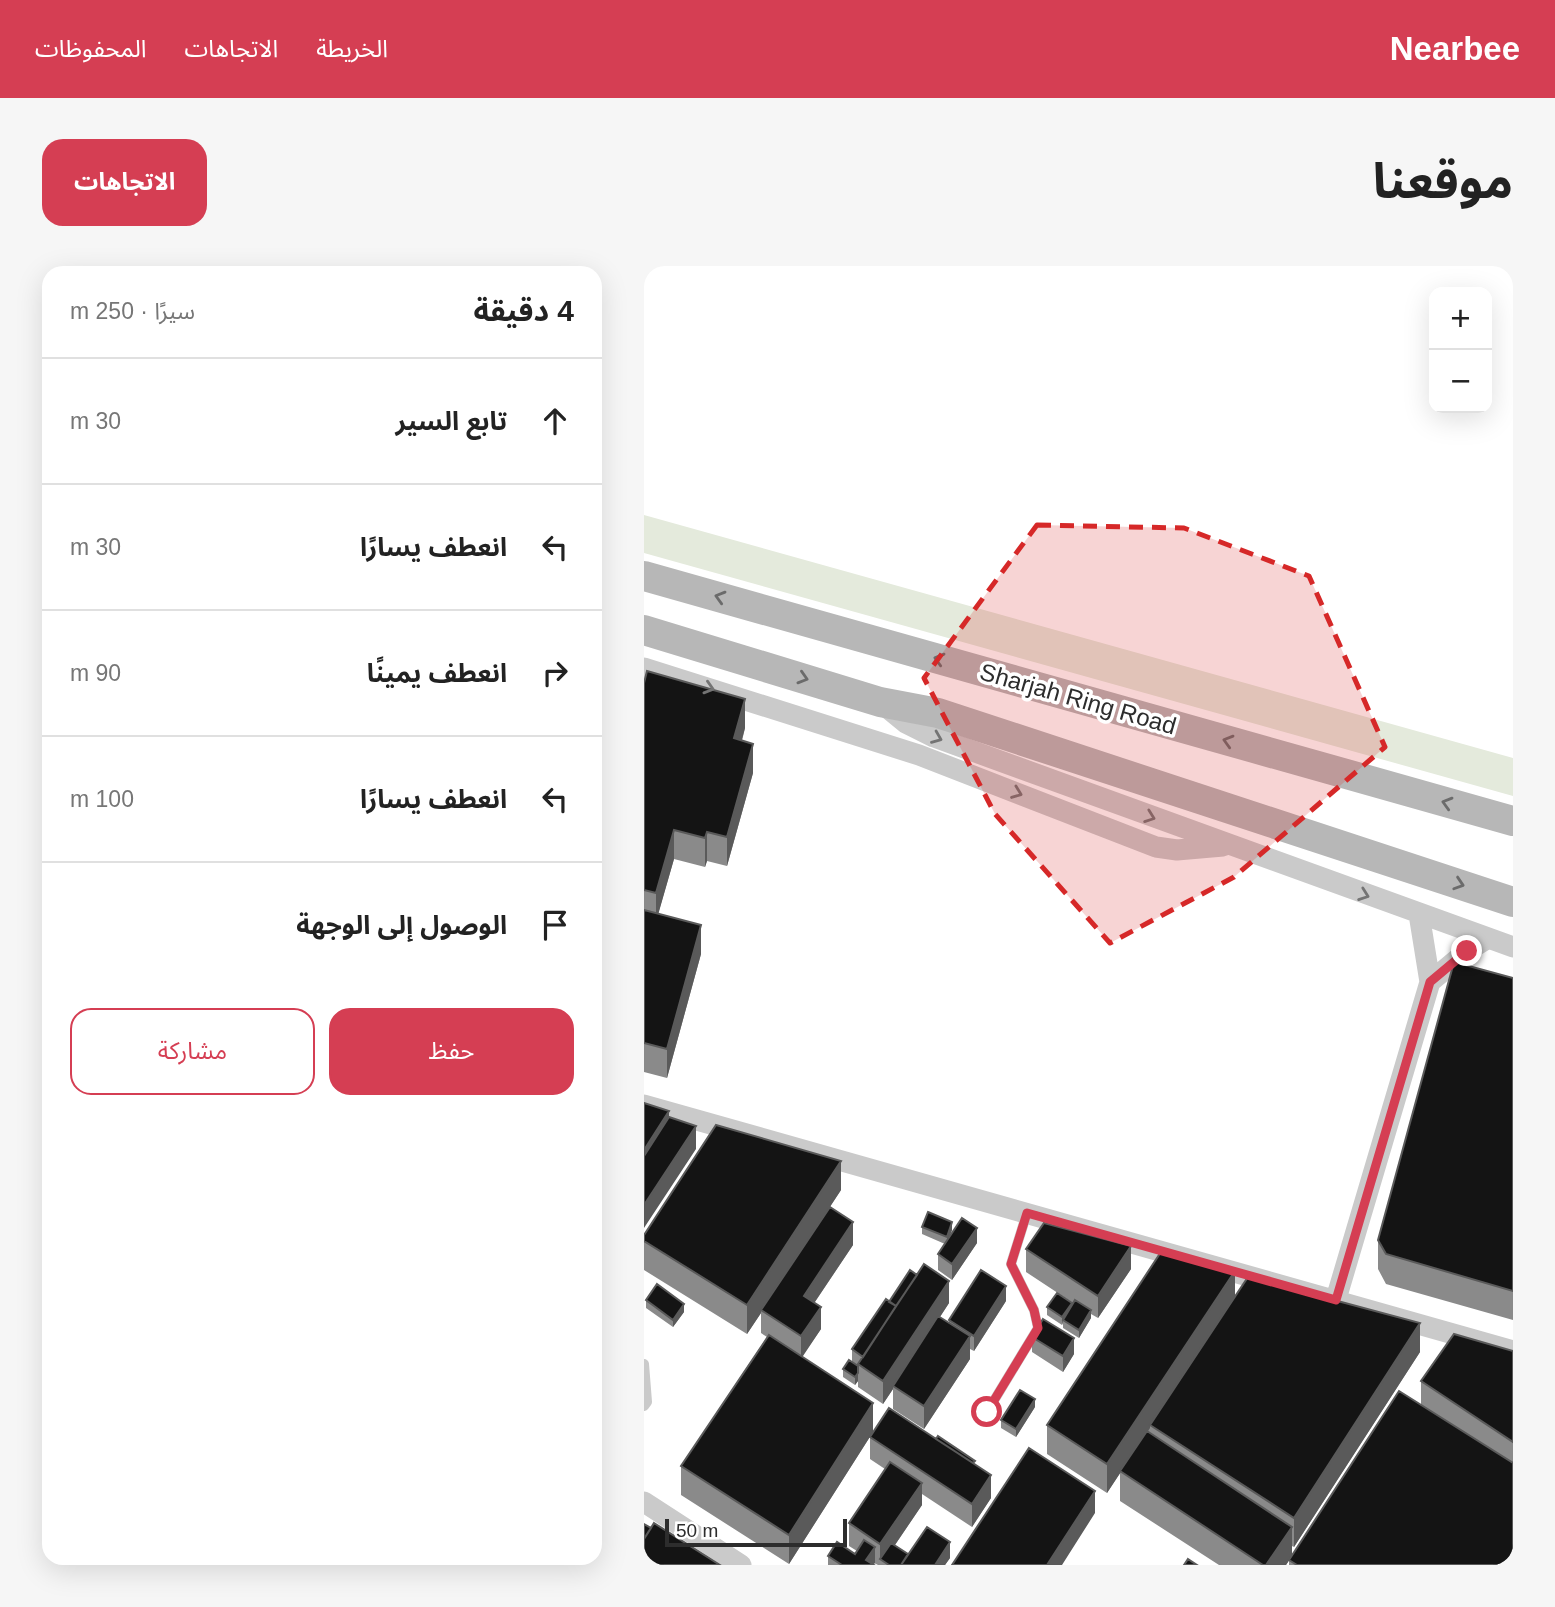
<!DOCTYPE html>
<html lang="ar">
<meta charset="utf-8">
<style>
:root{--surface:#fff;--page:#f6f6f6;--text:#222;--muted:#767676;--line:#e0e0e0;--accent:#d53e53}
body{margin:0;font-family:Arial,"Noto Sans Arabic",sans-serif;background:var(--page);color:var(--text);direction:rtl}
.controls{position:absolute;right:21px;top:21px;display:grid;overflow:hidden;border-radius:14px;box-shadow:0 7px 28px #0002}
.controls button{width:63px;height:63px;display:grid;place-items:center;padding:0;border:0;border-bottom:2px solid var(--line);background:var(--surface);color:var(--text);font:35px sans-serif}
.scale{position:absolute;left:21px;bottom:18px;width:182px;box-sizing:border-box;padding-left:7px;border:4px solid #2d2d2d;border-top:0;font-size:19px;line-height:24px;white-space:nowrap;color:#2d2d2d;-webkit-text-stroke:5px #fff;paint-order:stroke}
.stop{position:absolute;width:21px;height:21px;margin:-16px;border:5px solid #d53e53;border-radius:50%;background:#fff}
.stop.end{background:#d53e53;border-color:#fff;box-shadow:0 2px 7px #0008}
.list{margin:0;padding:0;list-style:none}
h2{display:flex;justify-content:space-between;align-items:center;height:91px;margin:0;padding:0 28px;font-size:30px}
h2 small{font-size:23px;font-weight:400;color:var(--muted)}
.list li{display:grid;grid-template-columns:46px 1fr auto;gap:21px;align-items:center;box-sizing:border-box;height:126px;padding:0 28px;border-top:2px solid var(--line)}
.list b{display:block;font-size:26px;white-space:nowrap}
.list em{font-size:23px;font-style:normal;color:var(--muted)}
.actions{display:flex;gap:14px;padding:21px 28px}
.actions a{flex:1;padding:16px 0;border:2px solid var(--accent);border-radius:21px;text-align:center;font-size:24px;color:var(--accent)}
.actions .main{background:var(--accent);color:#fff}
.icon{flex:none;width:38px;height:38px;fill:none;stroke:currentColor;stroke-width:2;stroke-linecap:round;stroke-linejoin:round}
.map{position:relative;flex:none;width:869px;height:1299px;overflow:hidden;direction:ltr;border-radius:21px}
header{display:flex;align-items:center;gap:42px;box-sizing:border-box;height:98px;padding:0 35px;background:var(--accent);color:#fff}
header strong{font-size:33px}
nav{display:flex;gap:38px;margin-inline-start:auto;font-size:24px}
.intro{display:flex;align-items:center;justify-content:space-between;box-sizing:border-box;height:168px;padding:0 42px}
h1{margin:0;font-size:49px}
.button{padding:18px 32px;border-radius:21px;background:var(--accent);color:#fff;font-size:24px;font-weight:700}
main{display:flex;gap:42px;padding:0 42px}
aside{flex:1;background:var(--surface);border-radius:21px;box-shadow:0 7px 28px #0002}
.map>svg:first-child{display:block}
.green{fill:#e4eadc}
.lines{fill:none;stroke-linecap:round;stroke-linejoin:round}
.lane{stroke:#cacaca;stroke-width:10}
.street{stroke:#cacaca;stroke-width:21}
.secondary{stroke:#b7b7b7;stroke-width:30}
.wall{fill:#8a8a8a}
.shaded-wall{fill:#5a5a5a}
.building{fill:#141414;stroke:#5a5a5a;stroke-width:2}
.oneway{stroke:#6b6b6b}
.oneway2{stroke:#747474}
.route{stroke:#d53e53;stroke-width:9}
.marked{fill:#d62828;fill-opacity:0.2;stroke:#d62828;stroke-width:5;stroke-dasharray:14 9;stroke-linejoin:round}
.labels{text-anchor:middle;stroke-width:7;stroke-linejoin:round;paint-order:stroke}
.street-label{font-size:24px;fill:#2d2d2d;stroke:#fff}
</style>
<header>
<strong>Nearbee</strong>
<nav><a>الخريطة</a><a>الاتجاهات</a><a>المحفوظات</a></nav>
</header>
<div class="intro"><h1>موقعنا</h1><a class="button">الاتجاهات</a></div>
<main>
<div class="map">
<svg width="869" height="1299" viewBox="0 0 869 1299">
<rect width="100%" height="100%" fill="#fff"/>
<path class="green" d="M0,249L869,492V530L0,287Z"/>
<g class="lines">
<path class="lane" d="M0,1098L3,1136L0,1140
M343,1146L394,1062L390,1044L367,998L383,947"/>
<path class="street" d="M0,402L275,489L512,581L533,584L579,580
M240,439L262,457L290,471L869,681
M786,716L823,685L844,672
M0,839L869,1085
M692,1033L786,716L775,648
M0,1236L97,1299"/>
<path class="secondary" d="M0,310L869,555
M0,364L236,436L294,447L869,636"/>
</g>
<path class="wall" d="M0,417L101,462L98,475L109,507L83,600L63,595L61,601L30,593L14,648L57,688L23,812L0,806Z
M869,712V1054L742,1018L734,1003V974Z
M197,924L177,954L209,979L171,1036L177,1063L158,1090L229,1166L145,1298L37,1229V1200L123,1071L117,1067V1047L103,1068L0,1004V969Z
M278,961L308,964L306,969L333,977L308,1014L294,1004V988L301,978L278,968Z
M382,983L487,1003L454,1052L447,1048V1052L435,1072L419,1062V1057L418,1059L403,1049V1041L428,1039L429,1037L382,1006Z
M591,1031L776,1086L650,1281L648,1280V1290L642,1299H575L476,1235V1207L463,1227L403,1188V1159Z
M2,1034L40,1046L29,1061L2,1042Z
M362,1035L330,1085L326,1083V1093L280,1163L249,1143V1123L239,1138L214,1121V1115L211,1119L199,1111V1103L208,1096V1083L245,1036L305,1037L296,1051L305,1057V1054Z
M388,1071L430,1088L419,1106L388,1086Z
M869,1085V1299H645V1294L777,1139V1115Z
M391,1141L372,1171L357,1162V1154Z
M226,1171L331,1198L347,1232L328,1261L278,1228V1239L251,1279L264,1288L306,1292L301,1299H234L230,1297V1299H184V1290L211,1288L213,1285L205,1280V1257L241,1203L226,1193Z"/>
<path class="shaded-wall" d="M101,433V462L90,502V472Z
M109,478V507L83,600V571Z
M30,564V593L12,656V627Z
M63,566V595L61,601V572Z
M57,659V688L23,812V783Z
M25,845V874L0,913V884Z
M52,860V883L0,962V939Z
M197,895V924L118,1045L117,1044V1047L103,1068V1039Z
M209,956V979L160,1052V1030Z
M308,956V964L303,978V971Z
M333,962V977L308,1014V998Z
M487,980V1003L454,1052V1030Z
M591,1005V1034L506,1159V1162L463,1227V1198Z
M305,1015V1037L250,1121L249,1120V1123L239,1138V1115Z
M362,1020V1035L330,1085V1070Z
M428,1037V1045L419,1054L418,1059V1051Z
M40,1038V1046L29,1061V1054Z
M177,1041V1063L157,1093V1070Z
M447,1044V1052L435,1072V1064Z
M776,1057V1086L650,1281V1252Z
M326,1070V1093L280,1163V1140Z
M430,1072V1088L419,1106V1090Z
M214,1107V1115L211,1119V1111Z
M391,1133V1141L372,1171V1163Z
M229,1137V1166L145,1298V1269Z
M347,1209V1232L328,1261V1238Z
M278,1217V1239L240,1295L236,1293V1299V1278Z
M451,1225V1247L418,1299H403Z
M648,1261V1290L642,1299H622Z
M306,1276V1292L301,1299H291Z
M231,1281V1297L229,1299L222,1294Z"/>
<path class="building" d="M3,405L101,433L90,472L109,478L83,571L63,566L61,572L30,564L12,627L0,624V417Z
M0,644L57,659L23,783L0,777Z
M810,696L869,712V1025L742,988L734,974Z
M0,837L25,845L0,884Z
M25,851L52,860L0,939V890Z
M72,859L197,895L103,1039L0,975V969Z
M186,941L209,956L160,1030L177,1041L157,1070L117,1044Z
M284,946L308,956L303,971L278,961Z
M318,952L333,962L308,998L294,988Z
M400,957L487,980L454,1030L382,983Z
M517,986L591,1005L463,1198L403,1159Z
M280,998L305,1015L239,1115L214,1098Z
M266,1004L273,1009L252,1040L245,1036Z
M337,1004L362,1020L330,1070L305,1054Z
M604,1011L776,1057L650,1252L506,1159Z
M13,1018L40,1038L29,1054L2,1034Z
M413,1027L428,1037L418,1051L403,1041Z
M242,1033L252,1040L219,1091L208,1083Z
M431,1034L447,1044L435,1064L419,1054Z
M294,1050L326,1070L280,1140L249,1120Z
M399,1053L430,1072L419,1090L388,1071Z
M810,1068L869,1085V1176L777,1115Z
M125,1069L229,1137L145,1269L37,1200Z
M205,1094L214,1100V1107L211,1111L199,1103Z
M376,1124L391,1133L372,1163L357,1154Z
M755,1125L869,1197V1299H653L645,1294Z
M245,1142L347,1209L328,1238L226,1171Z
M503,1165L648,1261L622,1299H619L476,1205Z
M294,1170L331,1195L329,1197L292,1173Z
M385,1182L451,1225L403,1299H308Z
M246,1196L278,1217L236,1278L205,1257Z
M10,1257L76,1299H0V1273Z
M0,1258L7,1262L0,1273Z
M283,1261L306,1276L291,1299H257Z
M220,1274L231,1281L222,1294L230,1299H198L184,1290L193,1276L211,1288Z
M247,1277L264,1288L257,1299H245L236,1293Z
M544,1293L553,1299H540Z"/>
<defs><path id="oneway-chevron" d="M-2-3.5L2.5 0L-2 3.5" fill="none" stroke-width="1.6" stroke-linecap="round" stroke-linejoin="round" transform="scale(1.75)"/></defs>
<g class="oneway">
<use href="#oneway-chevron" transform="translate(76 331) rotate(-164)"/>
<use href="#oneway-chevron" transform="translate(295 393) rotate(-164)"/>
<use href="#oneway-chevron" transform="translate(159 412) rotate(17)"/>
<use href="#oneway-chevron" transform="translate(584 475) rotate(-164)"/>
<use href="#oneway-chevron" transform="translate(803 537) rotate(-164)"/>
<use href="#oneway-chevron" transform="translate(815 618) rotate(18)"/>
</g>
<g class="oneway2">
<use href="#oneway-chevron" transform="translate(65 422) rotate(17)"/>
<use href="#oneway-chevron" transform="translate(293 472) rotate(22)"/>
<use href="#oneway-chevron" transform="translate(373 527) rotate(21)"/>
<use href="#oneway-chevron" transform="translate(506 551) rotate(20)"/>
<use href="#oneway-chevron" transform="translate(720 629) rotate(20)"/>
</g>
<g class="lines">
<path class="route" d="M343,1146L394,1062L390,1044L367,998L383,947L692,1034L786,716L823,685"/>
</g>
<path class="marked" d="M393,259L540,262L665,310L741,481L590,611L466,677L351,548L280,412Z"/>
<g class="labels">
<g class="street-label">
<text transform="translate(434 433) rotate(16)" y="8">Sharjah Ring Road</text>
</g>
</g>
</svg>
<div class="controls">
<button>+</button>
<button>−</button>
</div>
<div class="scale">50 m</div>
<div class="stop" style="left:343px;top:1146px"></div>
<div class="stop end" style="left:823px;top:685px"></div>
</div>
<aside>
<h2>4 دقيقة<small>سيرًا · 250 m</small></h2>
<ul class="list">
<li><svg class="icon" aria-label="ahead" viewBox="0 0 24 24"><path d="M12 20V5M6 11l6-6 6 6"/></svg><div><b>تابع السير</b></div><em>30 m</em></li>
<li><svg class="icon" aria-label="left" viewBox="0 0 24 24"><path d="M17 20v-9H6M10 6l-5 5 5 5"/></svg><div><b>انعطف يسارًا</b></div><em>30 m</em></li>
<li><svg class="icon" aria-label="right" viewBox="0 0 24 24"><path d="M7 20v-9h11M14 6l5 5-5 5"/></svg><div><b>انعطف يمينًا</b></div><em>90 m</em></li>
<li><svg class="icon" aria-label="left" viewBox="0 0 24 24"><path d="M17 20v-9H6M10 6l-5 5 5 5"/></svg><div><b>انعطف يسارًا</b></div><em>100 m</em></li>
<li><svg class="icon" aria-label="arrive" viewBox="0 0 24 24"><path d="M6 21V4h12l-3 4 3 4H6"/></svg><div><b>الوصول إلى الوجهة</b></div></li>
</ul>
<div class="actions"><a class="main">حفظ</a><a>مشاركة</a></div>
</aside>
</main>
